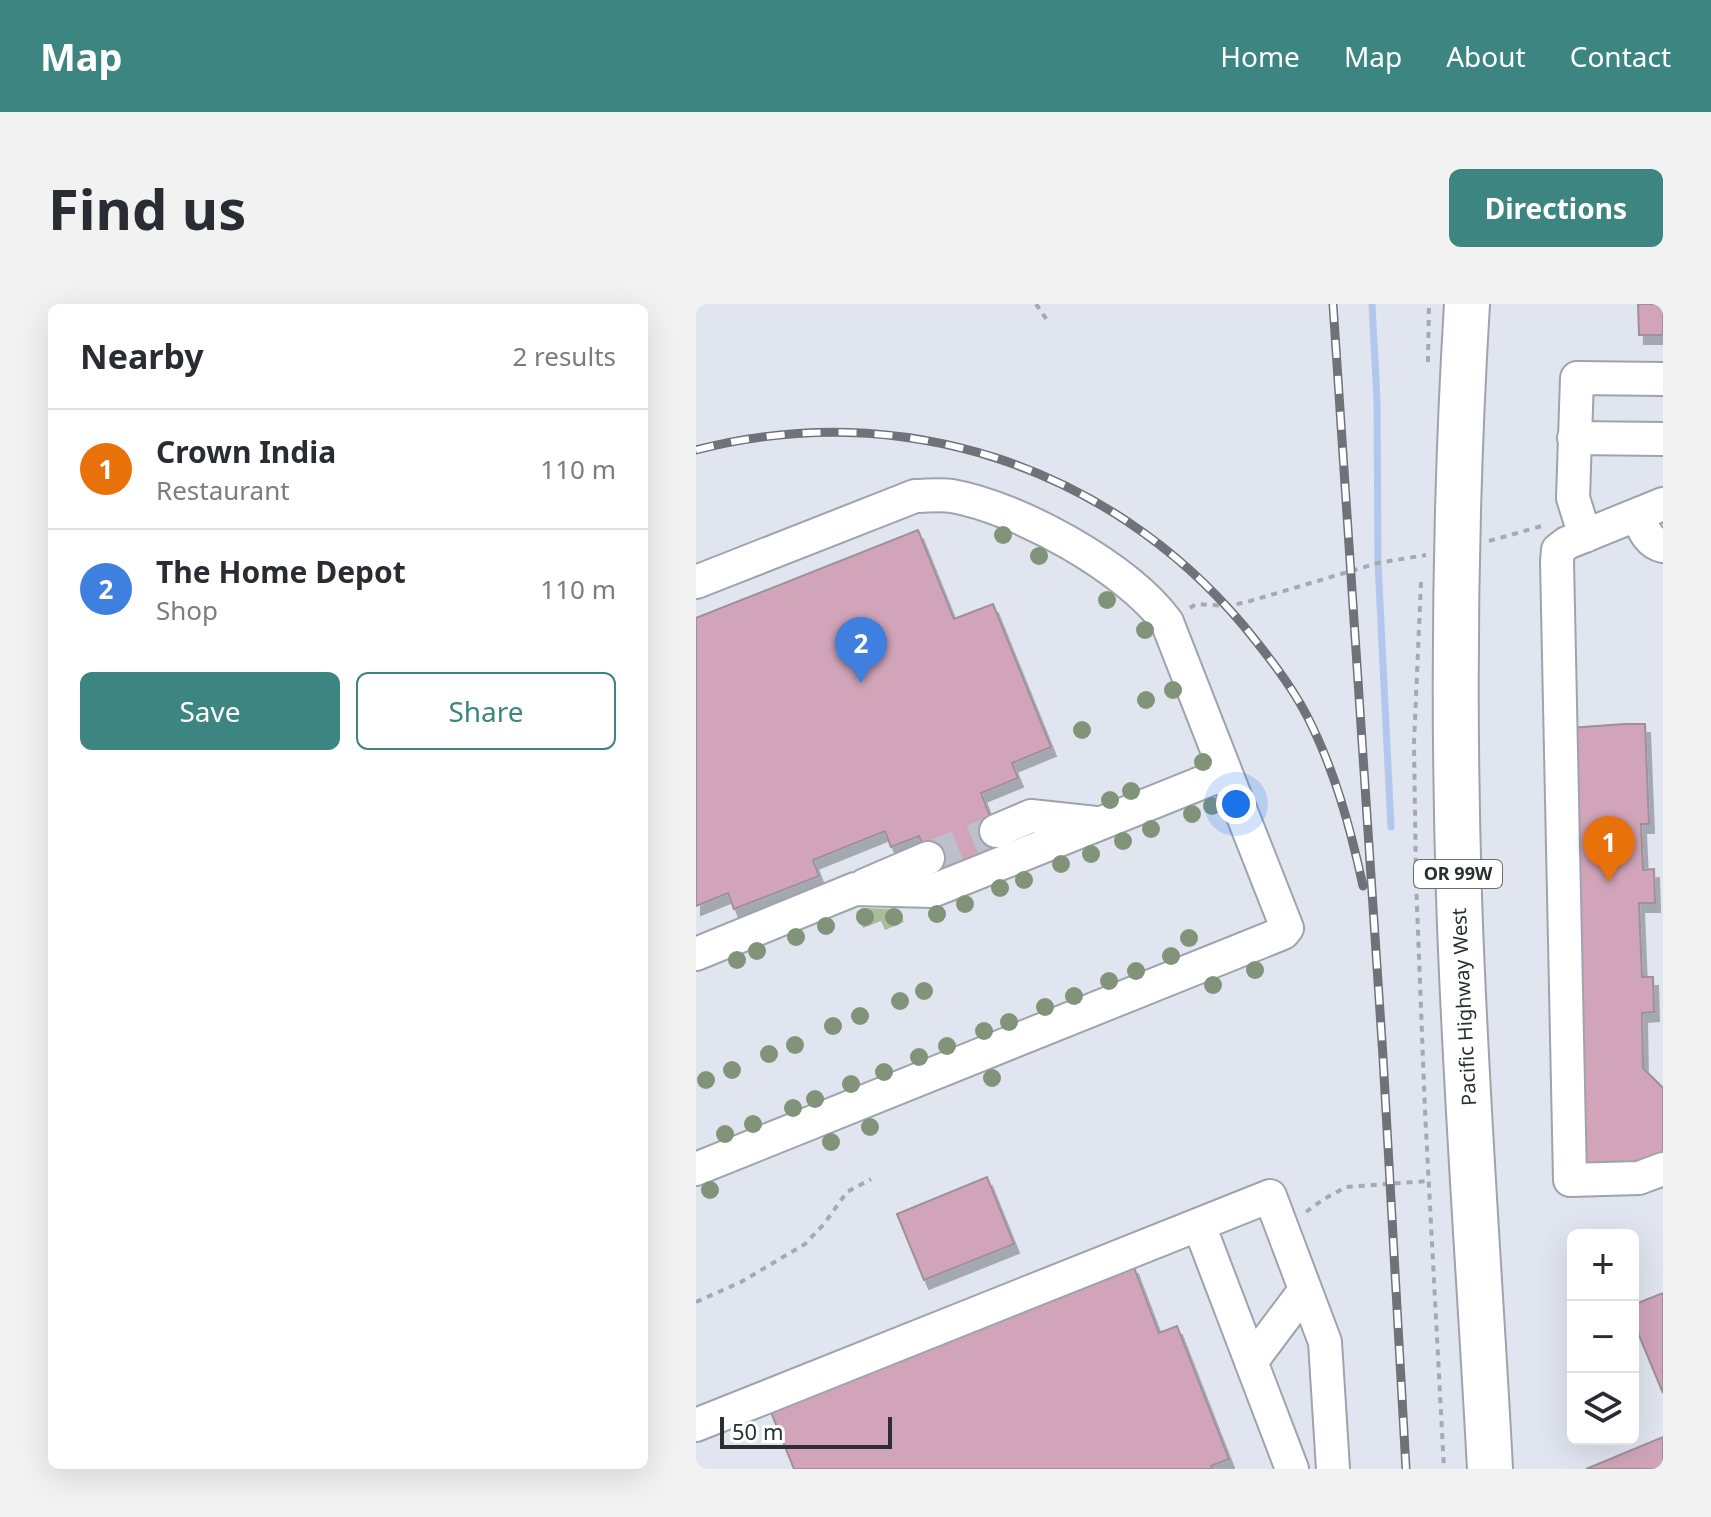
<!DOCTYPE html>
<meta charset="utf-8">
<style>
:root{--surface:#fff;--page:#f2f2f3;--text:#2b2b33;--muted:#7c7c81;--line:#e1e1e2;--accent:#3d8581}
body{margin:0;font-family:"Noto Sans",sans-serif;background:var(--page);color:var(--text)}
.controls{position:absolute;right:24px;bottom:24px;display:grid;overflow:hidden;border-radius:12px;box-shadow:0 8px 32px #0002}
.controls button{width:72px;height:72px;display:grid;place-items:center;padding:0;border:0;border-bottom:2px solid var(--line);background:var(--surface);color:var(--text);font:40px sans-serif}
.scale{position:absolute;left:24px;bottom:20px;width:172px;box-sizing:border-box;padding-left:8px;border:4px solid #2c2e32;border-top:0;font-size:22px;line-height:28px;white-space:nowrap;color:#2c2e32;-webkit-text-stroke:6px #fff;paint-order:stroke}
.you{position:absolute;left:540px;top:500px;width:28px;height:28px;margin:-20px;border:6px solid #fff;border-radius:50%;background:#1a73e8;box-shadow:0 0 0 12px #1a73e833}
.badge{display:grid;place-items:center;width:52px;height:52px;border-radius:50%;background:var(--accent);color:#fff;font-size:26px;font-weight:700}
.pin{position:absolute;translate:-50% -66px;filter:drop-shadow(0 2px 4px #0008)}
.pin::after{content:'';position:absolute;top:42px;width:28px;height:24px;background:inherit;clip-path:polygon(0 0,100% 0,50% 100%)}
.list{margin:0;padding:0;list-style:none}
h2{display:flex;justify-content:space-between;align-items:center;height:104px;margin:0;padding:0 32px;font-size:34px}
h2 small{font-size:26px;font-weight:400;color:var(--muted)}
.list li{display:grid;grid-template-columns:52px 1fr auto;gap:24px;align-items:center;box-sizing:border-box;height:120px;padding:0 32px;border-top:2px solid var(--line)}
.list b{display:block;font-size:30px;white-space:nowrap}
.list p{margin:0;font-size:26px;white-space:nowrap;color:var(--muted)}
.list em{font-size:26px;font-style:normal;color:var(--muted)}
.actions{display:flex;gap:16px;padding:24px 32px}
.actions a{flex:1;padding:18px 0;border:2px solid var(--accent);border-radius:12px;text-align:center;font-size:28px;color:var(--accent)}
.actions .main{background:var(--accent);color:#fff}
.icon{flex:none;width:44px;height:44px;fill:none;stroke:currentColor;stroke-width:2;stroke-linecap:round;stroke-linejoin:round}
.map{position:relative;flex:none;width:967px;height:1165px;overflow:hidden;border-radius:12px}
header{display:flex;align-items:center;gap:48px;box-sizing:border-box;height:112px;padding:0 40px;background:var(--accent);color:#fff}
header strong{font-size:38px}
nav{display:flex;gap:44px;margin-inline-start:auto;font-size:28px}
.intro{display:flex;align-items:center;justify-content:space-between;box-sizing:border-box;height:192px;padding:0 48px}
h1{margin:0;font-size:56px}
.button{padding:20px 36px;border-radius:12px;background:var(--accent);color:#fff;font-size:28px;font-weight:700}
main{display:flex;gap:48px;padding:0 48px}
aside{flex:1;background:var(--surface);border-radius:12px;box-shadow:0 8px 32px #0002}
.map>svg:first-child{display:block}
.green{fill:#a7be98}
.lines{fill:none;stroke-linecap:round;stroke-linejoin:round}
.stream{stroke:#b2c6ee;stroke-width:7}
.building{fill:#d1a4ba;stroke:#9d9197;stroke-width:2;filter:url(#shadow)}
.minor-tunnel{stroke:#bcc0ca;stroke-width:32;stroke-dasharray:32 16;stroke-linecap:butt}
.minor-casing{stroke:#9fa3ae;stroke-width:36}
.highway-casing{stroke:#9fa3ae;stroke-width:48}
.path{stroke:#a5a9b2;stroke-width:4;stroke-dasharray:6 6;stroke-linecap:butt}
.minor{stroke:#fff;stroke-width:32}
.highway{stroke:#fff;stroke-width:44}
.rail-casing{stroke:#6f7379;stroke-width:9}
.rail{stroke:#fff;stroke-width:6;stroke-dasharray:18;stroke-linecap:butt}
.tree{fill:#819479}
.labels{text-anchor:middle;stroke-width:6;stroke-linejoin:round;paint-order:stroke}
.shield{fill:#fff;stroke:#6b6d70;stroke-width:2}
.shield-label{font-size:18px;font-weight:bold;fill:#2c2e32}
.street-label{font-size:20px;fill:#2c2e32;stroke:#fff}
</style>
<header>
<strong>Map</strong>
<nav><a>Home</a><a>Map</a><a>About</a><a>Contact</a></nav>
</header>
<div class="intro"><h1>Find us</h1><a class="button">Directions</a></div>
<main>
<aside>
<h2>Nearby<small>2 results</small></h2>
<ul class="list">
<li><span class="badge" style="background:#e8710a">1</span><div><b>Crown India</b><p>Restaurant</p></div><em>110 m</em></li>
<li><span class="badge" style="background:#3f7fe0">2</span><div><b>The Home Depot</b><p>Shop</p></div><em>110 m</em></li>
</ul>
<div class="actions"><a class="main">Save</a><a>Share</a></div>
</aside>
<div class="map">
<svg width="967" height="1165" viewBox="0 0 967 1165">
<defs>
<filter id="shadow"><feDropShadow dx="5" dy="9" stdDeviation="0" flood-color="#0004"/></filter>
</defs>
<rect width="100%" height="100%" fill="#e0e5f0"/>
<path class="green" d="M166,604L200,605L208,618L189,626L185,617L167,624L160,608Z"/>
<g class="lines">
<path class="stream" d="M676,0L681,96L682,259L695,523"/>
</g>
<path class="building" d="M942,0H967V31H943Z
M222,226L258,315L297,300L355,443L316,459L322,474L285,489L306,543L238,570L223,532L195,543L189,527L117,556L123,572L38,605L32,589L0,602V314Z
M929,420H949L953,520H945L947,566L958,565L959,599H943L946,673H957L958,708L946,709L947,764L967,784V853L951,859L887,862L873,424Z
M291,873L318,940L228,976L201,910Z
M437,961L463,1029L481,1022L533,1155L515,1162L517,1165H98L75,1108Z
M967,989V1089L937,1017V1001Z
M967,1133V1165H890Z"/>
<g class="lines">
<path class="minor-tunnel" d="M232,554L300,527"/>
<g class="minor-casing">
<path id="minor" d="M878,134L967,135
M967,200L871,239L862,246L861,257L874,876L943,874L967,865
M941,211C947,224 952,239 967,242
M889,232L877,194L881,74L967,75
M0,278L219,192C231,192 244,190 256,192C323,204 430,263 471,318L530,469
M300,527L335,512L400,519
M169,581L232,554
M0,650L159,585L236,587L530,469L591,624L587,629L0,865
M503,921L596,1165
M555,1058L609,986
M0,1121L574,892L629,1038L637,1165"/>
</g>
<g class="highway-casing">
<path id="highway" d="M771,0C759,197 757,395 763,592C769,783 784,974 794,1165"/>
</g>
<path class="path" d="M340,0L351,16
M732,58L733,0
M793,237L846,222
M725,278L718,439L720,576L729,807L748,1165
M494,304L500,300L531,302L551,298L682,259L730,251
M610,908L628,895L650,883L732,877
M0,998L45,978L109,940L128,920L151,888L175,875"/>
<use href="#minor" class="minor"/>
<use href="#highway" class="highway"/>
<g class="rail-casing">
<path id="rail" d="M637,0L687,753L710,1165
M0,146C203,93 412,161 547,321C569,348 593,378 610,410C638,464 654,522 667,582"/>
</g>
<use href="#rail" class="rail"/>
</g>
<g class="tree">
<circle cx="307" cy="231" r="9"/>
<circle cx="343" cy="252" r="9"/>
<circle cx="411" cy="296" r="9"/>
<circle cx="449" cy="326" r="9"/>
<circle cx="477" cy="386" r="9"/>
<circle cx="450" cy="396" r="9"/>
<circle cx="386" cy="426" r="9"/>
<circle cx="507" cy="458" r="9"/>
<circle cx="435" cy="487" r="9"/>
<circle cx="414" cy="496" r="9"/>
<circle cx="516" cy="502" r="9"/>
<circle cx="496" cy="510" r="9"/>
<circle cx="455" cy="525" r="9"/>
<circle cx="427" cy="537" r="9"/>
<circle cx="395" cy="550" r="9"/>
<circle cx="365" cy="560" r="9"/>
<circle cx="328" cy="576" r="9"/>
<circle cx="304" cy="584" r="9"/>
<circle cx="269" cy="600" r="9"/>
<circle cx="241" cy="610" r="9"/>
<circle cx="169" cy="613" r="9"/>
<circle cx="198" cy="613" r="9"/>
<circle cx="130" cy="622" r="9"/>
<circle cx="100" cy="633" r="9"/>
<circle cx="493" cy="634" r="9"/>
<circle cx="61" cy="647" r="9"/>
<circle cx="475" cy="652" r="9"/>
<circle cx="41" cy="656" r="9"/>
<circle cx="559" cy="666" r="9"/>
<circle cx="440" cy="667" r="9"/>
<circle cx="413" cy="677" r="9"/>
<circle cx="517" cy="681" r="9"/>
<circle cx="228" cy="687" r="9"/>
<circle cx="378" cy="692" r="9"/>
<circle cx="204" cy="697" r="9"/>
<circle cx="349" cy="703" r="9"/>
<circle cx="164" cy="712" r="9"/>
<circle cx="313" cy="718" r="9"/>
<circle cx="137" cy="722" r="9"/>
<circle cx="288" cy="727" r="9"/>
<circle cx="99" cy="741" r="9"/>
<circle cx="251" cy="742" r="9"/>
<circle cx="73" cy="750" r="9"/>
<circle cx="223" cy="753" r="9"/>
<circle cx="36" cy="766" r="9"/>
<circle cx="188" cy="768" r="9"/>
<circle cx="296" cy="774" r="9"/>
<circle cx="10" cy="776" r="9"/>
<circle cx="155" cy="780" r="9"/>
<circle cx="119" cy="795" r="9"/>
<circle cx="97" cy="804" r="9"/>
<circle cx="57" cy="820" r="9"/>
<circle cx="174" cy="823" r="9"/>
<circle cx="29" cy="830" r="9"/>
<circle cx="135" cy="838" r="9"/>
<circle cx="14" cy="886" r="9"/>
</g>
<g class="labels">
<rect class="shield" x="718" y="556" width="88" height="28" rx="6"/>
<g class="shield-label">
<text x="762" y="576">OR 99W</text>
</g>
<g class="street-label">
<text transform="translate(768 703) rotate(-93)" y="7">Pacific Highway West</text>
</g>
</g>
</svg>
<div class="controls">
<button>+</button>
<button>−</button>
<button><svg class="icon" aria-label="layers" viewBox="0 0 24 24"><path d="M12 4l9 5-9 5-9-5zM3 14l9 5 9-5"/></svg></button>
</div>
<div class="scale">50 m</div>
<div class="you"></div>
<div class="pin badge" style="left:913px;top:578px;background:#e8710a">1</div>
<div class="pin badge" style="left:165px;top:379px;background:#3f7fe0">2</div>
</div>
</main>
